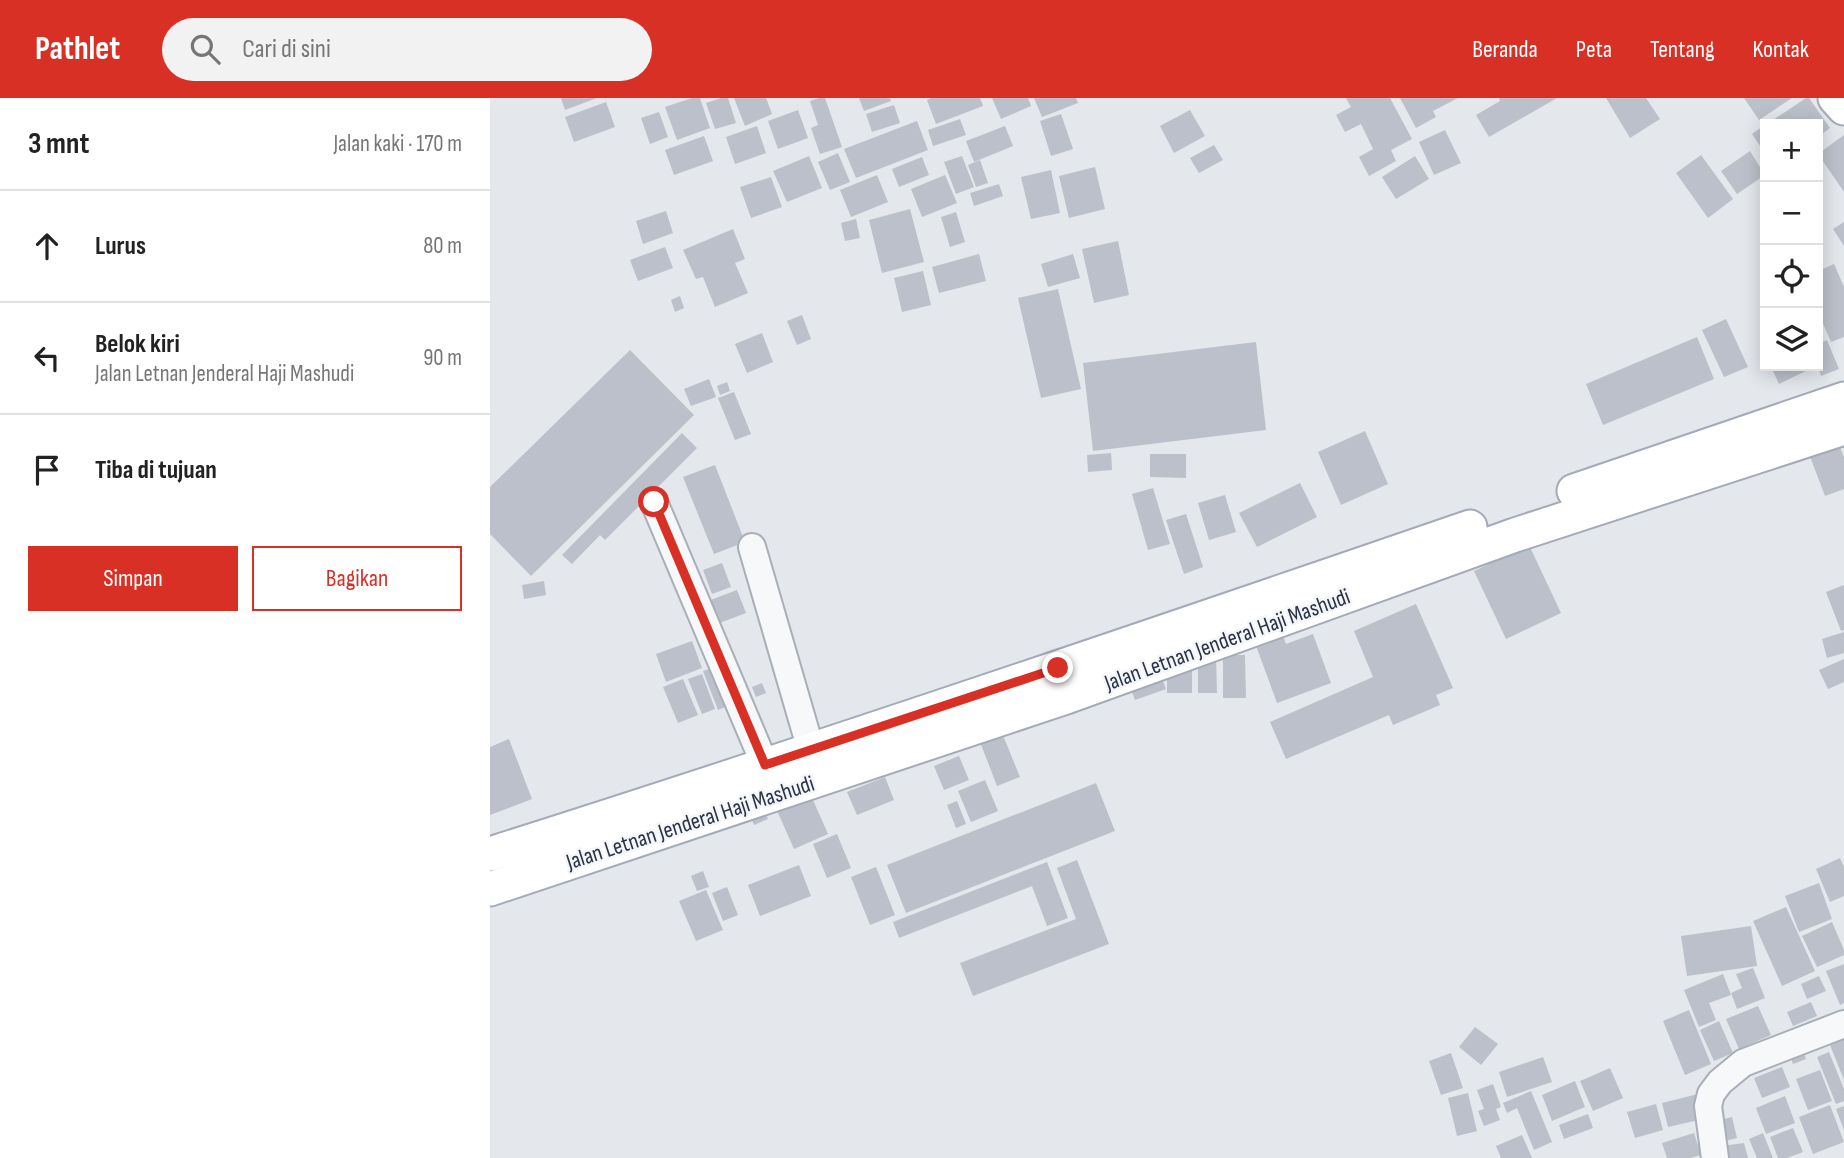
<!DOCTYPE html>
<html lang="id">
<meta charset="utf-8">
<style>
:root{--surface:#fff;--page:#f2f2f2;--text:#222;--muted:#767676;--line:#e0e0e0;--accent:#d93025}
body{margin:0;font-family:"Sofia Sans Condensed",sans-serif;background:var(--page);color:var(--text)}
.controls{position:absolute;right:21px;top:21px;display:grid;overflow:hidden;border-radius:0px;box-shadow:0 4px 18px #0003}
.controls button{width:63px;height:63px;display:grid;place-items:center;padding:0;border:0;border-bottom:2px solid var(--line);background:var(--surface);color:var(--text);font:35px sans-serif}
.stop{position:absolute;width:21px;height:21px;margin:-16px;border:5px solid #d93025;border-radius:50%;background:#fff}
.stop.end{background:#d93025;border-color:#fff;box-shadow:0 2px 7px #0008}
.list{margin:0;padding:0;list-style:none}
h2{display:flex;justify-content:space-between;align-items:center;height:91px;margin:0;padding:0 28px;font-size:30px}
h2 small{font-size:23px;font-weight:400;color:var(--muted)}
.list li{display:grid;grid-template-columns:46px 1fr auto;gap:21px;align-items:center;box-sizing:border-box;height:112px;padding:0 28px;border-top:2px solid var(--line)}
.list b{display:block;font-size:26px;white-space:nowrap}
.list p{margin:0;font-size:23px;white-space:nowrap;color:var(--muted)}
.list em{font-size:23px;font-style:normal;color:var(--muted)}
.actions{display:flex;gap:14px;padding:21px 28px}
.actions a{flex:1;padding:16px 0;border:2px solid var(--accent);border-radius:0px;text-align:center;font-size:24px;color:var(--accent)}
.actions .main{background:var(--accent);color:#fff}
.icon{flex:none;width:38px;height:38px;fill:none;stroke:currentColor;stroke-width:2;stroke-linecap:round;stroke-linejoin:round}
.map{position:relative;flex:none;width:1354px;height:1060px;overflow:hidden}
header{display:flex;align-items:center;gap:42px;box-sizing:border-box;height:98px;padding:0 35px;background:var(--accent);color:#fff}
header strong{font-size:33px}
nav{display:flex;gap:38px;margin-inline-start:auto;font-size:24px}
.search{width:490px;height:63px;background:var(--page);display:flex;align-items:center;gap:18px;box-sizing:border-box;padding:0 24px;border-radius:38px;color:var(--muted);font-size:26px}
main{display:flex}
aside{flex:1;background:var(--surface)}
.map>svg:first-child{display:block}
.building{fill:#bbc0ca}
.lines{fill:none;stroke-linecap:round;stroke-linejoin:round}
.minor-casing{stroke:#a9aeb7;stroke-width:30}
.major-casing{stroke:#a3abb8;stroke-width:37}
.minor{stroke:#f7f8fa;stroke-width:26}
.major{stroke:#fff;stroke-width:33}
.route{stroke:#d93025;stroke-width:9}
.labels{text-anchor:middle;stroke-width:5;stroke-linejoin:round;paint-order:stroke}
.street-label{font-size:23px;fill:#2b3445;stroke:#f4f6f9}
</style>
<header>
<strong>Pathlet</strong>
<div class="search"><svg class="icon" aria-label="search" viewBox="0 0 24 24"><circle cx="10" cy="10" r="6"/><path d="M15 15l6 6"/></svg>Cari di sini</div>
<nav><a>Beranda</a><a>Peta</a><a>Tentang</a><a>Kontak</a></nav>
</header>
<main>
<aside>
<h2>3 mnt<small>Jalan kaki · 170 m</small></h2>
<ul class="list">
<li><svg class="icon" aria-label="ahead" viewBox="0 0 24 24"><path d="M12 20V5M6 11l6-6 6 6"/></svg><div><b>Lurus</b></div><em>80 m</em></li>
<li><svg class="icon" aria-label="left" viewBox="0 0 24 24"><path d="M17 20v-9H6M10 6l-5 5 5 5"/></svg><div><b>Belok kiri</b><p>Jalan Letnan Jenderal Haji Mashudi</p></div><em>90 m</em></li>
<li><svg class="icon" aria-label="arrive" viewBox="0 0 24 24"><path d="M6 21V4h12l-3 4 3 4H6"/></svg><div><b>Tiba di tujuan</b></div></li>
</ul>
<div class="actions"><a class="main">Simpan</a><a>Bagikan</a></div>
</aside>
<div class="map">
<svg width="1354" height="1060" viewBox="0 0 1354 1060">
<rect width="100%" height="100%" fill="#e4e7ec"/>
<path class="building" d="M71,0H107L75,12Z
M202,0H210L220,30L187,42L175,9Z
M231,0H238L246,25L225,31L216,5Z
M244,0H276L282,16L255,28Z
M329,0H335L352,49L330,56L321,30L328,27L320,3Z
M369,0H400L401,3L374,13Z
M441,0H490L493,8L446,26L437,2Z
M502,0H538L541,8L511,21Z
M544,0H586L588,5L552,19Z
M856,0H900L922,41L901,52L906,63L879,78L869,59L883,51L871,26L855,34L846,17L861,9Z
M910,0H968L943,13L946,19L926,30Z
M1009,0H1067L999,39L986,17L1010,3Z
M1116,0H1156L1170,21L1140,40Z
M1254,0H1302L1269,22Z
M1316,0H1319L1340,30L1328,39V26H1277Z
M116,4L125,29L84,44L75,19Z
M404,7L410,25L382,34L376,16Z
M308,12L318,40L288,51L278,23Z
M700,12L715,38L684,55L670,28Z
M169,14L178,39L160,46L151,20Z
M571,16L583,51L561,58L550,23Z
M470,21L476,37L443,48L438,32Z
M427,23L438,52L366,80L354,51Z
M1275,27V55L1262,36Z
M267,28L276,55L245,66L236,39Z
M515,28L523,48L484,64L476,43Z
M955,32L971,65L944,77L929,44Z
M1354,37V94L1328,56Z
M214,38L223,63L184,77L175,52Z
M724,47L733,62L709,75L700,60Z
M1260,53L1275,77L1247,96L1231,73Z
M348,55L360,84L340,92L328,64Z
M1211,57L1243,101L1218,120L1186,75Z
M319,58L332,90L297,104L283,73Z
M472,58L484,89L466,96L454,64Z
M925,58L939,81L906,101L892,79Z
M432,59L439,77L409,89L402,71Z
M490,62L498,85L486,89L478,67Z
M605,69L615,111L579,120L569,78Z
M561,72L570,115L541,121L531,79Z
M387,77L398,104L361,119L350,92Z
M455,77L467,105L432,119L421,91Z
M281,79L292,109L261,120L250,89Z
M509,86L513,98L484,108L480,95Z
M420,111L434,164L392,175L379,122Z
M176,113L183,135L153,146L146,123Z
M466,114L475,144L460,149L451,119Z
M366,121L370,140L355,143L351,125Z
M1354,124V148L1343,131Z
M243,131L255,161L245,165L258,195L225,209L213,179L206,181L193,152Z
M628,143L639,197L604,205L592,151Z
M175,149L183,170L148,183L140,162Z
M489,156L496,183L449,195L442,169Z
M583,156L590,180L558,189L551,166Z
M1344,166L1354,189V239L1341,244L1328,214V173Z
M433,173L441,207L412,214L404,180Z
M568,191L591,291L551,300L528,200Z
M190,198L194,210L185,214L181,202Z
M312,217L321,241L307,247L297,223Z
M1236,221L1258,269L1234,279L1212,232Z
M272,235L283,264L257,275L245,246Z
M1207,239L1224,281L1113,327L1096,286Z
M1337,242L1349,271L1331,278L1328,269V246Z
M766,244L776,332L603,353L593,265Z
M140,252L204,317L41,478L0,436V389Z
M1289,268H1318L1320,271L1289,286L1282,271Z
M219,281L226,299L201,308L194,291Z
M237,284L240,293L230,297L227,288Z
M244,294L261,336L245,342L228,300Z
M875,333L898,386L851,407L828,354Z
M192,335L207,350L115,442L110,437L82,466L72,457Z
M1348,345L1354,359V391L1335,398L1319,356Z
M621,355L622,372L598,374L597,357Z
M660,356H696V380L660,379Z
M225,367L255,444L224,456L193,379Z
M810,385L827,419L767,449L749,415Z
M663,390L680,446L658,452L642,396Z
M735,397L746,434L719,442L708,405Z
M696,416L713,469L694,476L676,422Z
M1039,447L1071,515L1016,541L984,473Z
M232,465L241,489L222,496L213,472Z
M54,483L56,497L34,501L32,487Z
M1354,487V532L1351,533L1336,494Z
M247,492L256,515L227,526L218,503Z
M926,506L963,590L946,597L950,607L903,627L899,617L796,661L780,624L883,579L864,533Z
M1354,534V555L1337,560L1332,541Z
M792,535L796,546L823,536L841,585L787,605L765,545Z
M202,543L212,570L176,584L166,556Z
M733,557H755L756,600H733Z
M708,559H726L727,595H708Z
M1354,561V584L1338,591L1329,572Z
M677,566H702V595H677Z
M225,569L240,607L228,612L213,573Z
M669,572L676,591L645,602L638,583Z
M212,576L225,611L212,616L198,581Z
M193,581L208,617L188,625L173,589Z
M272,585L276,595L266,599L262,589Z
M512,635L530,679L507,688L490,644Z
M19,641L42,701L0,717V649Z
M469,658L479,682L454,692L444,668Z
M395,679L404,702L367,717L357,694Z
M495,682L508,713L481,724L468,693Z
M606,685L625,733L416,815L397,767Z
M319,693L338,736L304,751L285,708Z
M467,703L476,726L466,730L457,707Z
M272,706L278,721L264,727L258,712Z
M347,736L361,770L337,780L323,746Z
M1350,760L1354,769V798L1340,804L1326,771Z
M587,762L619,846L483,898L470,865L586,821L567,770Z
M557,764L578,820L557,828L542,788L409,840L403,824Z
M309,767L321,798L270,818L258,787Z
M386,769L405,817L380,827L361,779Z
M213,773L219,789L207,793L201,778Z
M1329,785L1342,821L1309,834L1295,798Z
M237,789L248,817L233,823L222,795Z
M216,792L233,832L206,843L189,803Z
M1296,809L1325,873L1292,888L1263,823Z
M1342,824L1354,852V857L1327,869L1312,838Z
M1261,828L1267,868L1197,878L1191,838Z
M1354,866V905L1350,907L1336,873Z
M1263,870L1275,900L1247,911L1241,895L1252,890L1246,876Z
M1233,876L1241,897L1219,905L1226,922L1209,929L1194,892Z
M1329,878L1336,893L1317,901L1311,886Z
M1321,904L1327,918L1303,928L1297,914Z
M1268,908L1281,937L1249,951L1236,921Z
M1199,912L1221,966L1195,977L1173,923Z
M1229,923L1243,955L1224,963L1210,932Z
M985,929L1008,946L991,967L969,949Z
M1354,941V982L1340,947Z
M1311,948L1316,961L1303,966L1298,953Z
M1339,954L1354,991V1003L1346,1006L1327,959Z
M961,955L973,990L951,997L939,963Z
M1053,959L1062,984L1017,999L1009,974Z
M1292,969L1300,989L1272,1000L1264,980Z
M1120,970L1133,1000L1103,1013L1090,983Z
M1330,972L1342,1003L1318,1012L1306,981Z
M1085,983L1095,1009L1062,1023L1052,997Z
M1003,986L1011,1009L1006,1011L1010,1022L994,1028L988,1013L994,1011L987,992Z
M1041,993L1062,1044L1044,1052L1027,1010L1017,1015L1013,1005Z
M978,995L987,1033L967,1038L958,1000Z
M1208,996L1213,1021L1178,1029L1172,1005Z
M1295,998L1305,1025L1276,1036L1266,1010Z
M1166,1006L1173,1032L1145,1040L1137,1014Z
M1340,1007L1354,1044L1323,1056L1309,1019Z
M1354,1008V1032L1346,1011Z
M1098,1016L1103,1030L1074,1041L1069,1027Z
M1242,1019L1247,1040L1235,1043L1230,1022Z
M1303,1030L1313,1054L1297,1060H1288L1280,1039Z
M1204,1035L1211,1057L1200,1060H1177L1172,1045Z
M1273,1035L1283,1060H1267L1259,1041Z
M1032,1037L1042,1060H1011L1006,1048Z
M1254,1045L1258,1060H1235L1232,1048Z"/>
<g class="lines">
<g class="minor-casing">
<path id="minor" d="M164,404L275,667
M262,449L321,652
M1225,1060L1218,1008L1221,996L1230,984L1253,965L1354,926"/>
</g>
<g class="major-casing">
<path id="major" d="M1345,0L1354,10
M1084,393L1354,301
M0,756C328,652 654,541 980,429
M0,791L576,599L1025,437L1354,330"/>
</g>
<use href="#minor" class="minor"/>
<use href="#major" class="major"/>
</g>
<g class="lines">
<path class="route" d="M164,404L275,667L568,570"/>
</g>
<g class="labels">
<g class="street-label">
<text transform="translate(737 541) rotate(-20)" y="8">Jalan Letnan Jenderal Haji Mashudi</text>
<text transform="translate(200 724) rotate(-18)" y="8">Jalan Letnan Jenderal Haji Mashudi</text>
</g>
</g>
</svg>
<div class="controls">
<button>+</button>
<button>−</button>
<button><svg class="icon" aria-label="locate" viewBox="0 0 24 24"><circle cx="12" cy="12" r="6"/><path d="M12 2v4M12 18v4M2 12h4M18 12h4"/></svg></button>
<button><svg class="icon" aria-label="layers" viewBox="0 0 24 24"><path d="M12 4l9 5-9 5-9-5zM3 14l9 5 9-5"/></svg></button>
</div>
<div class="stop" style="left:164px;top:404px"></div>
<div class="stop end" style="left:568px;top:570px"></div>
</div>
</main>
